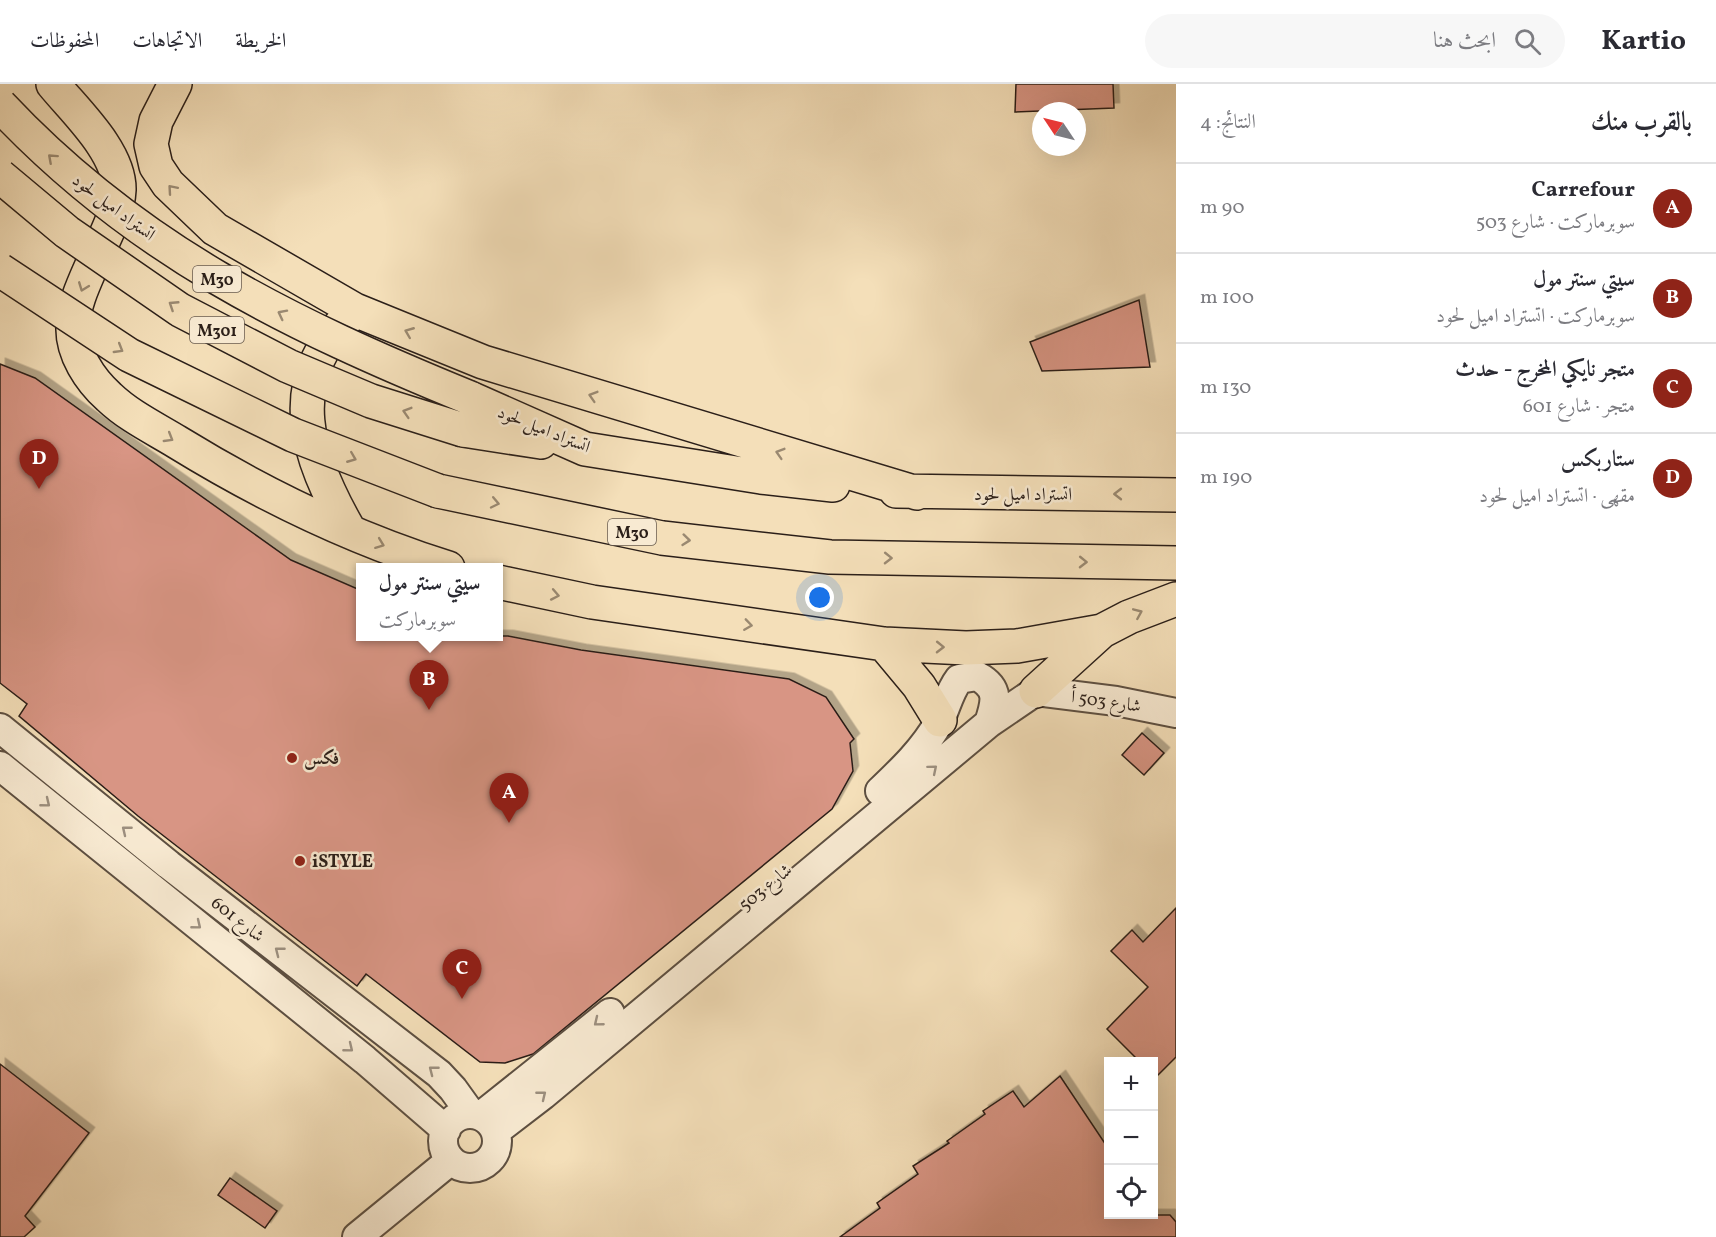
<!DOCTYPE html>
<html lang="ar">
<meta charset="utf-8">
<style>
:root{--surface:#fff;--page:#f7f7f7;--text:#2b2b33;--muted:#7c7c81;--line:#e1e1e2;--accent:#8f2418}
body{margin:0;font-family:Vollkorn,Amiri,serif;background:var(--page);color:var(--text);direction:rtl}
.controls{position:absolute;right:18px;bottom:18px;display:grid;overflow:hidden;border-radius:0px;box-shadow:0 6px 24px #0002}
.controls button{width:54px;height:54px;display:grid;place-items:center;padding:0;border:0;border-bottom:2px solid var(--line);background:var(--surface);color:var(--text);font:30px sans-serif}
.compass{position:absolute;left:1032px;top:18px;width:54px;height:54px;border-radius:50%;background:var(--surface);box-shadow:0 6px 24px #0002;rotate:305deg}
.you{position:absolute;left:820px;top:514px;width:21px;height:21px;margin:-15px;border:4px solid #fff;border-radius:50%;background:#1a73e8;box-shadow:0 0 0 9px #1a73e833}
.badge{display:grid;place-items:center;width:39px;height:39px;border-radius:50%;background:var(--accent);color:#fff;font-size:20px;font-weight:700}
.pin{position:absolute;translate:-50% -50px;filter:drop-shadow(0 2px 3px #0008)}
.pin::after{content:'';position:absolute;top:32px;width:21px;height:18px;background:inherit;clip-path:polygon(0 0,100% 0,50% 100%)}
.popup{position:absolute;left:356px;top:479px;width:147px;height:78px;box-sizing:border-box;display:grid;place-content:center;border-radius:0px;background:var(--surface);filter:drop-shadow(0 2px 4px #0005);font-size:20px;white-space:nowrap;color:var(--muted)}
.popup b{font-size:22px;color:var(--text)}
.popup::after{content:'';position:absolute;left:50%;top:100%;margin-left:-12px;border:12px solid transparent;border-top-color:var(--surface)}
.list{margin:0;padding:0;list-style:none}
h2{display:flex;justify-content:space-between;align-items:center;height:78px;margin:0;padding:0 24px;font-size:26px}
h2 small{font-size:20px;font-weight:400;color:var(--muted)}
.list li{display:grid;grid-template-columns:39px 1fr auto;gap:18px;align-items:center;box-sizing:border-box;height:90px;padding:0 24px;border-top:2px solid var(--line)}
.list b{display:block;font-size:22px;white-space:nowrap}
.list p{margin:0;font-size:20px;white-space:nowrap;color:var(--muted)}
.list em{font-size:20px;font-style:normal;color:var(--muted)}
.icon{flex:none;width:33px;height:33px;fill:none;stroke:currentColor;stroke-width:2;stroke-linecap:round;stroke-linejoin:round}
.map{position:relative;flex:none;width:1176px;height:1153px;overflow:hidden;direction:ltr}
header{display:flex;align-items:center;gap:36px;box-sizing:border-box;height:84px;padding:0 30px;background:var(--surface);border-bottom:2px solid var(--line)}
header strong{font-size:28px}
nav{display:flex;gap:33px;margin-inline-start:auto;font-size:21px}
.search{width:420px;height:54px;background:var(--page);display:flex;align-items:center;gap:15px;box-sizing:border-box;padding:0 21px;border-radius:33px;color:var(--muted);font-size:22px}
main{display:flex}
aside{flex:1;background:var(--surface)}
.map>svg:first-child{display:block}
.building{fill:#d89584;stroke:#2b1f19;stroke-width:1.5;filter:url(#shadow)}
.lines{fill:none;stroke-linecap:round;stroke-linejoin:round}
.minor-casing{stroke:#5d4f41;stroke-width:32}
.motorway-casing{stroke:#2b1f19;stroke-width:36}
.minor{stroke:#f8ead2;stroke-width:28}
.motorway{stroke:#f4dfb9;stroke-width:33}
.motorway-bridge-casing{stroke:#2b1f19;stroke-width:36;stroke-linecap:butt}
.motorway-bridge{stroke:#f4dfb9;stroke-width:33}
.oneway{stroke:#9a8971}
.oneway2{stroke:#9c8f7f}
.poi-dot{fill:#8f2418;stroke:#f8ead2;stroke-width:2}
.labels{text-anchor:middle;stroke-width:5;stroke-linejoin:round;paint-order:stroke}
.shield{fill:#f8ead2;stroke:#685c50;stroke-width:1.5}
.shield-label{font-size:16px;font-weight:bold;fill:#2b1f19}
.street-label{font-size:18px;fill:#2b1f19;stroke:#f8ead2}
.poi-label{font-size:18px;font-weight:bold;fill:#2b1f19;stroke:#f8ead2;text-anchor:start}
</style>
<header>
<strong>Kartio</strong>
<div class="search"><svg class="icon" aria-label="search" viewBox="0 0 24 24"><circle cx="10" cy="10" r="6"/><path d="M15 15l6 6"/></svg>ابحث هنا</div>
<nav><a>الخريطة</a><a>الاتجاهات</a><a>المحفوظات</a></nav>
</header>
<main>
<aside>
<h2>بالقرب منك<small>النتائج: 4</small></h2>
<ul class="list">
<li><span class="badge">A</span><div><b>Carrefour</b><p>سوبرماركت · شارع 503</p></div><em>90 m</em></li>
<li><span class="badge">B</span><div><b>سيتي سنتر مول</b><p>سوبرماركت · اتستراد اميل لحود</p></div><em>100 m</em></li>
<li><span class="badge">C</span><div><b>متجر نايكي المخرج - حدث</b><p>متجر · شارع 601</p></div><em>130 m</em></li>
<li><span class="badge">D</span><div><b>ستاربكس</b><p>مقهى · اتستراد اميل لحود</p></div><em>190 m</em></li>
</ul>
</aside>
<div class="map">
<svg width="1176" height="1153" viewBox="0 0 1176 1153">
<defs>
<filter id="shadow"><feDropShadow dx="5.5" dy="-5.5" stdDeviation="0" flood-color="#0004"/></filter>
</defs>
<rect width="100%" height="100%" fill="#f4dfb9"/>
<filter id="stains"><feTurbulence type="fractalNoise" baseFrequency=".00333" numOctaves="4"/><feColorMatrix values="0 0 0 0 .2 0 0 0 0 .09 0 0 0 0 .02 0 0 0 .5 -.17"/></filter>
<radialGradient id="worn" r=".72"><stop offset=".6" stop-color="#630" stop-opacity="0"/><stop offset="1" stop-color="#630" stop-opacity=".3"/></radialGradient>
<path class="building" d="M1016,0H1113L1114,24L1015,28Z
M1139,216L1150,283L1042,287L1030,258Z
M0,280L35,294L291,476L360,506V552H508L581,566L789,595L826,613L854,655L850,659L853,687L832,725L533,970L505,979L480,978L366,890L357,902L138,732L19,632L27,620L0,599Z
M1142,649L1164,669L1144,691L1122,671Z
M1176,824V973L1154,995V978H1140L1107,945L1148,903L1111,867L1132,846L1143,858Z
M0,980L89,1049L25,1132L35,1143L24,1153H0Z
M1060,992L1108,1064V1131H1170L1176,1138V1153H840L880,1124L877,1119L918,1090L913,1082L949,1059L947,1057L985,1030L983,1027L1013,1007L1024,1023Z
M230,1094L277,1127L265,1144L218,1111Z"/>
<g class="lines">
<g class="minor-casing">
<path id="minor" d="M0,644L169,781L439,990L453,1005L471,1030
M0,682L365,976L446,1046
M880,707C902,686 924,665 939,638C946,624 949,608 959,595L977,592C1000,604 996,618 989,639
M443 1057a27 27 0 1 1 54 0a27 27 0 1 1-54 0Z
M481,1032L610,929
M496,1047L543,1011L989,639L1036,607L1116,617L1176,629
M357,1153L451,1076"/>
</g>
<g class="motorway-casing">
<path id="motorway" d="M53,0C75,27 120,68 119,106C118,129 105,153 95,174C86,195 73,220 73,243C72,269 90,296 109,313C129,332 154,344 177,358C260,409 355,455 448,484
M175,0L156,37L151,60L156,82L168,100L215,145L355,226L483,278L917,409
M470,314L585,365L761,393L833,401
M463,346L541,358
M438,407L662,454L830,473L1176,479
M896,407L1176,411
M349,446C307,373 281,299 349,232
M498,498L592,518L884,560L966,564L1017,562L1102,547
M884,560L919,602L940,636
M1036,607L1102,547L1129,533L1176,515"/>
</g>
<use href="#minor" class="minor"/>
<use href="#motorway" class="motorway"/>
<g class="motorway-bridge-casing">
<path id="motorway-bridge" d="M0,21C136,166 289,240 470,314
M0,92L67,148L180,226L288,282L371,317L463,346
M0,186L129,271L293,351L438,407"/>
</g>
<use href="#motorway-bridge" class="motorway-bridge"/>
</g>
<defs><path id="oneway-chevron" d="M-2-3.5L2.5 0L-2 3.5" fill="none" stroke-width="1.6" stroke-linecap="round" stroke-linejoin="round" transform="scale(1.5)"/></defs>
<g class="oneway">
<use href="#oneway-chevron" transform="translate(52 74) rotate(-138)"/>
<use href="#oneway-chevron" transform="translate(172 105) rotate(-131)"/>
<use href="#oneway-chevron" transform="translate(83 203) rotate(111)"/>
<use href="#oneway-chevron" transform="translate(173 221) rotate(-147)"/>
<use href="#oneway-chevron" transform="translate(282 230) rotate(-153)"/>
<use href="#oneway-chevron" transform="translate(409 248) rotate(-158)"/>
<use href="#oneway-chevron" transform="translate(119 265) rotate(31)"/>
<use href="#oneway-chevron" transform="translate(593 312) rotate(-163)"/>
<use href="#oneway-chevron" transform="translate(407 328) rotate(-163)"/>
<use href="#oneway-chevron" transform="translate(169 354) rotate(31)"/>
<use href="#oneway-chevron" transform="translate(780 369) rotate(-163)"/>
<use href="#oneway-chevron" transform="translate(352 374) rotate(22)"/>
<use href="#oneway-chevron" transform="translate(1118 410) rotate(-180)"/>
<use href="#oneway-chevron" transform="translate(495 419) rotate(12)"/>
<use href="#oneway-chevron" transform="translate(686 456) rotate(6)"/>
<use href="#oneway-chevron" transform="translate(380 460) rotate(21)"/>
<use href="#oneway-chevron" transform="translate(888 474) rotate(1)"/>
<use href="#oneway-chevron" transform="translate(1083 478) rotate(1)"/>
<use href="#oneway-chevron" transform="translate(555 511) rotate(11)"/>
<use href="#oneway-chevron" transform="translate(1138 529) rotate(-23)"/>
<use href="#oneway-chevron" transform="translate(748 541) rotate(8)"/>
<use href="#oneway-chevron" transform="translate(940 563) rotate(1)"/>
</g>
<g class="oneway2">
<use href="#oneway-chevron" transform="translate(933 685) rotate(-40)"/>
<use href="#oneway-chevron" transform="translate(46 719) rotate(39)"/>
<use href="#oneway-chevron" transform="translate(126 746) rotate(-141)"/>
<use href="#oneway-chevron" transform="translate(197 841) rotate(39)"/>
<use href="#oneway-chevron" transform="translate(279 867) rotate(-142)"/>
<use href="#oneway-chevron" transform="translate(598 938) rotate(141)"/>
<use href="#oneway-chevron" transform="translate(349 964) rotate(39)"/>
<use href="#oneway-chevron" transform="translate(433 986) rotate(-142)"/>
<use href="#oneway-chevron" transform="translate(542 1011) rotate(-39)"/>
</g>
<g class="poi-dot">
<circle cx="292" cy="674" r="6"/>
<circle cx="300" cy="777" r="6"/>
</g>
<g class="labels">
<g class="shield">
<rect x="193" y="182" width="48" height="26" rx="4.5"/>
<rect x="190" y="233" width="54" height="26" rx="4.5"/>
<rect x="608" y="435" width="48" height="26" rx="4.5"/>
</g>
<g class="shield-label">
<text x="217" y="201">M30</text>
<text x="217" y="252">M301</text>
<text x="632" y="454">M30</text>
</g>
<g class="street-label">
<text transform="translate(114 123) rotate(37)" y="6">اتستراد اميل لحود</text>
<text transform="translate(544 345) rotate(22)" y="6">اتستراد اميل لحود</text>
<text x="1023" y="416">اتستراد اميل لحود</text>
<text transform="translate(1106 617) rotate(8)" y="6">شارع 503 أ</text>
<text transform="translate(765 803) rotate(-39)" y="6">شارع 503</text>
<text transform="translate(238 835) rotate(38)" y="6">شارع 601</text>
</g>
<g class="poi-label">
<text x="304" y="680">فكس</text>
<text x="312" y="783">iSTYLE</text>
</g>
</g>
<rect width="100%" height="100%" filter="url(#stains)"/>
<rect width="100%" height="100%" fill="url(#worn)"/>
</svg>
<div class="controls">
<button>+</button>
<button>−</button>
<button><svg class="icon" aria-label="locate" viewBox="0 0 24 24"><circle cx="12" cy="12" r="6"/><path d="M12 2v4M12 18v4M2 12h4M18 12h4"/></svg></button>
</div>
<svg class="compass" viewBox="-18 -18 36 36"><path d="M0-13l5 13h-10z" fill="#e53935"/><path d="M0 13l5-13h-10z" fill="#7c7c81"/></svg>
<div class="you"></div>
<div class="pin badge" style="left:509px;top:739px">A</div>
<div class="pin badge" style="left:429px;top:626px">B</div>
<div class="popup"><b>سيتي سنتر مول</b>سوبرماركت</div>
<div class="pin badge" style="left:462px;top:915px">C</div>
<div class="pin badge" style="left:39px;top:405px">D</div>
</div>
</main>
